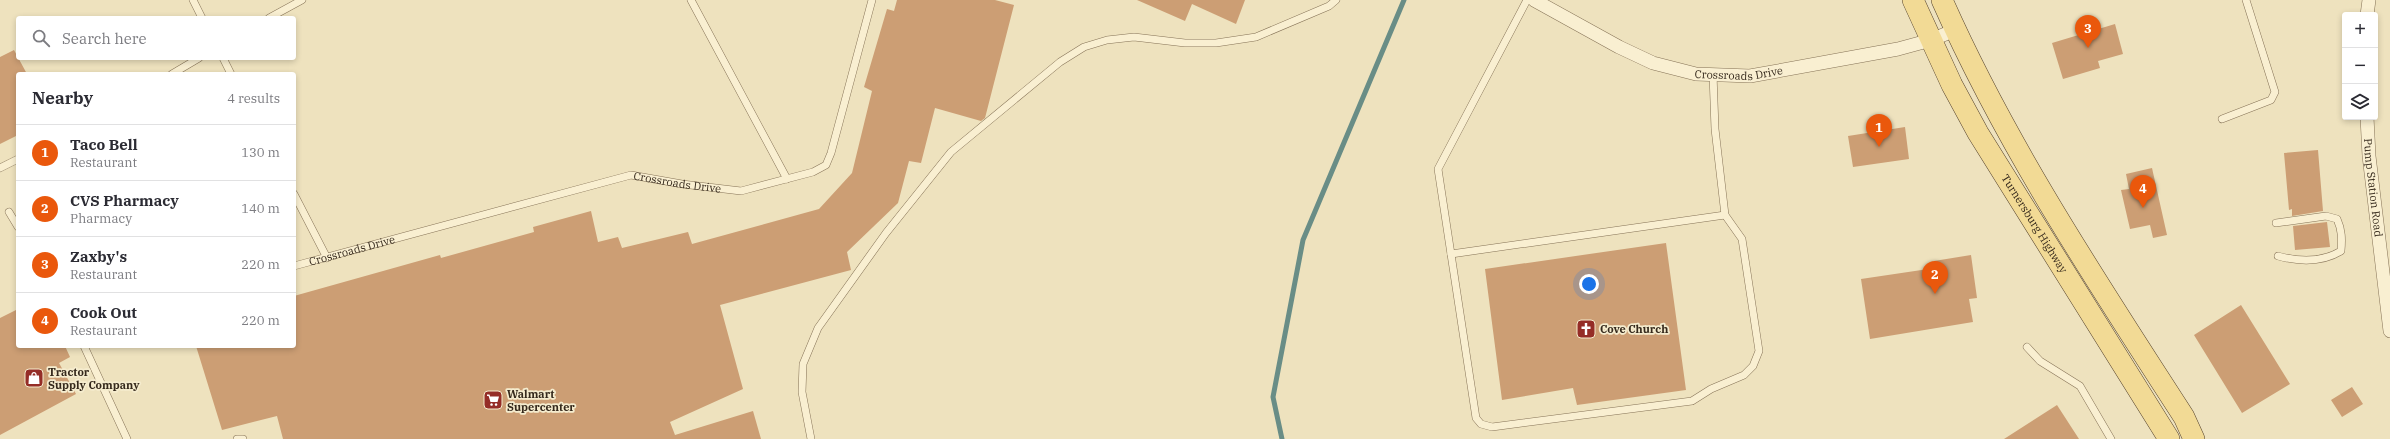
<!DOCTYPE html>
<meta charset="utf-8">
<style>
:root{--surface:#fff;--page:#f7f7f7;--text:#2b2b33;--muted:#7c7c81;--line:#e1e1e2;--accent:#ea580c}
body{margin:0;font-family:"IBM Plex Serif",serif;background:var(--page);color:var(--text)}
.controls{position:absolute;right:12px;top:12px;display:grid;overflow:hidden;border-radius:4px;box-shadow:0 2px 6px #0003}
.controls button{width:36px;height:36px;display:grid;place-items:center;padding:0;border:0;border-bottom:1px solid var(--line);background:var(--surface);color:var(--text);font:20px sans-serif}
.you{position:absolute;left:1589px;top:284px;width:14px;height:14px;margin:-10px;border:3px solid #fff;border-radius:50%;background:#1a73e8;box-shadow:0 0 0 6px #1a73e833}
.badge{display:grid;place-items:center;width:26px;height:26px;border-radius:50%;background:var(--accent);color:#fff;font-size:13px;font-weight:700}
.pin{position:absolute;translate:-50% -33px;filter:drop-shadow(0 1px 2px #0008)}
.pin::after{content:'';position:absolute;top:21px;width:14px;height:12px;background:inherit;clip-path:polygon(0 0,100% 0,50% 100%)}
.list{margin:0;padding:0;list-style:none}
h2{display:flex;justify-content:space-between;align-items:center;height:52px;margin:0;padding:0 16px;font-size:17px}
h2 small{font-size:13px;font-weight:400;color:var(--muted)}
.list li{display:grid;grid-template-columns:26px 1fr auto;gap:12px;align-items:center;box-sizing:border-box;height:56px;padding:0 16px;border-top:1px solid var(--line)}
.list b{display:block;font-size:15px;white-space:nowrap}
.list p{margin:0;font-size:13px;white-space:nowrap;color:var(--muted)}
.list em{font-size:13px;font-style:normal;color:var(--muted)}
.icon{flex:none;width:22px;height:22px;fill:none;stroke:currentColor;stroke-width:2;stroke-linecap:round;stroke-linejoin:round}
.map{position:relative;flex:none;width:2390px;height:439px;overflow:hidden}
.search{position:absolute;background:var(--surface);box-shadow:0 2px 6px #0003;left:16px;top:16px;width:280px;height:44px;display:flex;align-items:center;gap:10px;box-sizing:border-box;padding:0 14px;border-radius:4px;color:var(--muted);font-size:15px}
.panel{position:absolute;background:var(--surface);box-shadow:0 2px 6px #0003;left:16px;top:72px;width:280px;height:276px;border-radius:4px}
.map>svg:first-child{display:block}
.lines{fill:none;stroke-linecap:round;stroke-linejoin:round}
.stream{stroke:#698d86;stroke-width:5}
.building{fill:#cc9e74}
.service-casing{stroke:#867357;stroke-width:8}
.minor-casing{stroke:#867357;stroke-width:14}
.primary-casing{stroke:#53402c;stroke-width:22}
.service{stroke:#f9efd1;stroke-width:7}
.minor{stroke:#f9efd1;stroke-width:13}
.primary{stroke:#f2da95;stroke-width:21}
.labels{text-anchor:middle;stroke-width:3.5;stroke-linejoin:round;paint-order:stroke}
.street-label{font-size:11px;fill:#35291c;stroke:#f5ecce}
.poi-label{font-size:11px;font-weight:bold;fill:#35291c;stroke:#f5ecce;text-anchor:start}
</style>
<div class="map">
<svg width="2390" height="439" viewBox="0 0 2390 439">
<rect width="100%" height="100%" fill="#eee2be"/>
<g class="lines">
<path class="stream" d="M1282,439L1273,397L1303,240L1404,0"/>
</g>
<path class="building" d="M897,0H995L1014,5L985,118L981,121L935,108L921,163L909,161L898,203L847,252L851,270L720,305L743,389L670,422L675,435L753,411L761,439H283L277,416L222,430L196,346H294V296L440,255L441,258L534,232L533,227L591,211L598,242L618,237L622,248L688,232L692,244L819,209L852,173L872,91L864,87L887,9L894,11Z
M1137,0H1245L1236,24L1192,4L1185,21Z
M2115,24L2123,54L2098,61L2100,68L2063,79L2052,43Z
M14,50L27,74H18V135L0,144V57Z
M1905,127L1909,159L1853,167L1848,136Z
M2318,150L2323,211L2292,216V209L2289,210L2284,153Z
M2152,168L2167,235L2153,238L2150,225L2130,229L2121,190L2129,189L2126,174Z
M2327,222L2330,247L2295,250L2293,226Z
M1666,243L1686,390L1577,405L1573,388L1502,400L1485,269Z
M1971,255L1977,298L1969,299L1973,322L1870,339L1861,279L1935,268L1934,261Z
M2241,305L2290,384L2242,413L2194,335Z
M18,309V346H65L70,357L59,363L76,394L0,435V318Z
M2352,387L2363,404L2342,417L2331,400Z
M2057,405L2079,439H2004Z"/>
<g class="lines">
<g class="service-casing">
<g id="service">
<path d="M193,0L202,18"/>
<path d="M691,0L787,179"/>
<path d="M1527,0L1438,169L1476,418L1481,424L1492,427L1692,401L1711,389L1744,375L1753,366L1759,351L1742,239L1725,215L1715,129L1713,74"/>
<path d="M269,18L302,0"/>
<path d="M223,58L231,74"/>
<path d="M172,74L199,58"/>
<path d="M2222,119L2271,100L2275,92L2246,0"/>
<path d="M0,168L18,159"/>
<path d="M294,194L327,258"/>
<path d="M9,212L18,227"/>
<path d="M2276,223L2326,216L2337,219C2342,230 2342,239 2341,251C2321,263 2300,262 2278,256"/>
<path d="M1451,254L1725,215"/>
<path id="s1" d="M294,266L631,175L682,184L741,191L813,172L826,165L831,153L872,0"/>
<path d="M84,346L127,439"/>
<path d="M2027,347L2040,361L2080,386L2111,439"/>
<path d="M237,439H243"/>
<path d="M811,439L802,392L803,364L818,328L886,233L951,152L1060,62L1084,47L1107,40L1134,37L1185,43H1216L1256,37L1329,6L1336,0"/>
</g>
</g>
<g class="minor-casing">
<g id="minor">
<path id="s2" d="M1534,0L1619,47L1653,63L1696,74L1750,76L1898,49L1931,40L1955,30"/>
<path d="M2367,15L2369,0"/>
<path id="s3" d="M2367,117L2369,156L2390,331"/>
</g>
</g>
<g class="primary-casing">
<g id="primary">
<path id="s4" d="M1913,0L1952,85L1978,133L2169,439"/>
<path d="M1942,0C2007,147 2097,282 2184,417L2194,439"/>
</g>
</g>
<use href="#service" class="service"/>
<use href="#minor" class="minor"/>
<use href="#primary" class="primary"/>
</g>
<defs>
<g id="church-square" transform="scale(1)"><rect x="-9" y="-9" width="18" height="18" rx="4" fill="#952d27" stroke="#f5ecce"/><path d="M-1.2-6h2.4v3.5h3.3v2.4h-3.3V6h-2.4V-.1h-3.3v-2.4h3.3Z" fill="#fff"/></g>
<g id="shop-square" transform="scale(1)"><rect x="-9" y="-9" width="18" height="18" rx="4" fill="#952d27" stroke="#f5ecce"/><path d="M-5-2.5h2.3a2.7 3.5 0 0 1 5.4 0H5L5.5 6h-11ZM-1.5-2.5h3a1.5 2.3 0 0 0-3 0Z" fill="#fff"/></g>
<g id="supermarket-square" transform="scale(1)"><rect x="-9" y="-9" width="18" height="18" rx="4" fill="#952d27" stroke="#f5ecce"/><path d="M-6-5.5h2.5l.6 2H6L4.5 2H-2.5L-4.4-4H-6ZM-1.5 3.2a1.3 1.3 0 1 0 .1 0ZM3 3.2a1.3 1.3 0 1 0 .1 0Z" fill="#fff"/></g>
</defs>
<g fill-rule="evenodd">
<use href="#church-square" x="1586" y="329"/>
<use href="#shop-square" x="34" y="378"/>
<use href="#supermarket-square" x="493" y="400"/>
</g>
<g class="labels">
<g class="street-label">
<text dy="4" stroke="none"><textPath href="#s2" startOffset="222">Crossroads Drive</textPath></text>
<text dy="4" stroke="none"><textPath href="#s1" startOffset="396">Crossroads Drive</textPath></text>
<text dy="4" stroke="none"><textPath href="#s3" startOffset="71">Pump Station Road</textPath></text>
<text dy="4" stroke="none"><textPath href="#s4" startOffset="255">Turnersburg Highway</textPath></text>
<text dy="4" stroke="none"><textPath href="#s1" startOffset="60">Crossroads Drive</textPath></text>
</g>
<g class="poi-label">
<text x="1600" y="333">Cove Church</text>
<text x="48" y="376">Tractor<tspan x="48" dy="13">Supply Company</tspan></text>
<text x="507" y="398">Walmart<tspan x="507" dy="13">Supercenter</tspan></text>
</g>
</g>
</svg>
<div class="controls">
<button>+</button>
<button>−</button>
<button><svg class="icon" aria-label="layers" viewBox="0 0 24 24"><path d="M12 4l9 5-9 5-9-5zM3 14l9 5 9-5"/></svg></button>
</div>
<div class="you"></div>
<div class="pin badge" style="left:1879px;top:147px">1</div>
<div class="pin badge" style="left:1935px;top:294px">2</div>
<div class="pin badge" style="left:2088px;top:48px">3</div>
<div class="pin badge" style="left:2143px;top:208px">4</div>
<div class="search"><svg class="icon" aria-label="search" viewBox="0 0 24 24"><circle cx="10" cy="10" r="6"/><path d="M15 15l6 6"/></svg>Search here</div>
<section class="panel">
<h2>Nearby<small>4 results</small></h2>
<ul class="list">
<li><span class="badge">1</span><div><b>Taco Bell</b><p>Restaurant</p></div><em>130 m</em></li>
<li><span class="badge">2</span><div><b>CVS Pharmacy</b><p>Pharmacy</p></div><em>140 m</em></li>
<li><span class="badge">3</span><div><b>Zaxby's</b><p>Restaurant</p></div><em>220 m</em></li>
<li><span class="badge">4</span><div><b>Cook Out</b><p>Restaurant</p></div><em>220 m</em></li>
</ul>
</section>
</div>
